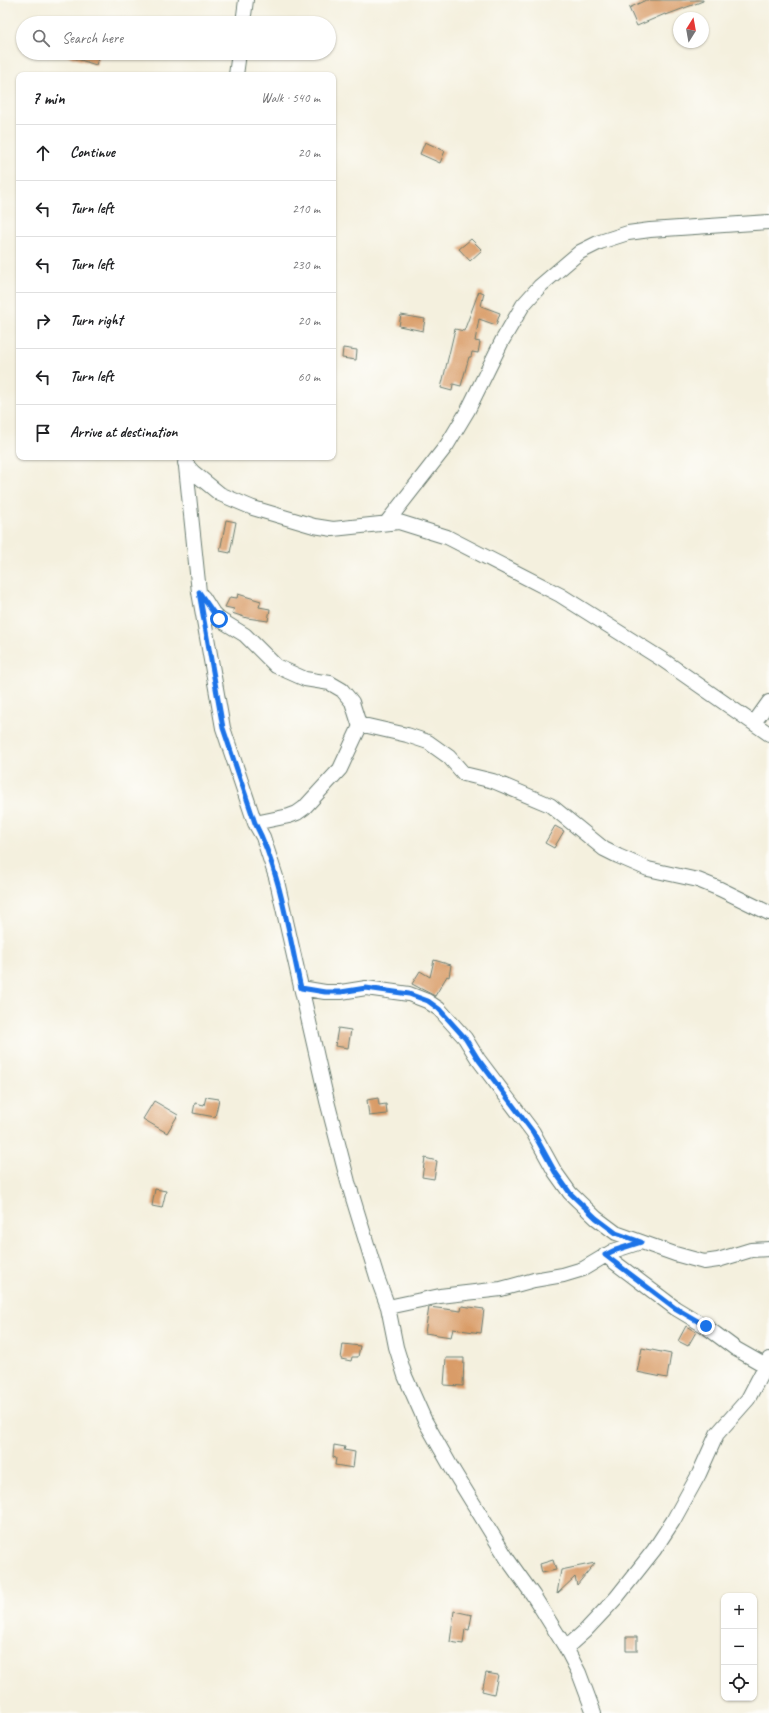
<!DOCTYPE html>
<meta charset="utf-8">
<style>
:root{--surface:#fff;--page:#f2f2f2;--text:#202124;--muted:#757577;--line:#e0e0e0}
body{margin:0;font-family:Caveat,sans-serif;background:var(--page);color:var(--text)}
.controls{position:absolute;right:12px;bottom:12px;display:grid;overflow:hidden;border-radius:8px;box-shadow:0 1px 3px #0004}
.controls button{width:36px;height:36px;display:grid;place-items:center;padding:0;border:0;border-bottom:1px solid var(--line);background:var(--surface);color:var(--text);font:20px sans-serif}
.compass{position:absolute;left:673px;top:12px;width:36px;height:36px;border-radius:50%;background:var(--surface);box-shadow:0 1px 3px #0004;rotate:11deg}
.stop{position:absolute;width:12px;height:12px;margin:-9px;border:3px solid #1a73e8;border-radius:50%;background:#fff}
.stop.end{background:#1a73e8;border-color:#fff;box-shadow:0 1px 4px #0008}
.list{margin:0;padding:0;list-style:none}
h2{display:flex;justify-content:space-between;align-items:center;height:52px;margin:0;padding:0 16px;font-size:17px}
h2 small{font-size:13px;font-weight:400;color:var(--muted)}
.list li{display:grid;grid-template-columns:26px 1fr auto;gap:12px;align-items:center;box-sizing:border-box;height:56px;padding:0 16px;border-top:1px solid var(--line)}
.list b{display:block;font-size:15px;white-space:nowrap}
.list em{font-size:13px;font-style:normal;color:var(--muted)}
.icon{flex:none;width:22px;height:22px;fill:none;stroke:currentColor;stroke-width:2;stroke-linecap:round;stroke-linejoin:round}
.map{position:relative;flex:none;width:769px;height:1713px;overflow:hidden}
.search{position:absolute;background:var(--surface);box-shadow:0 1px 3px #0004;left:16px;top:16px;width:320px;height:44px;display:flex;align-items:center;gap:10px;box-sizing:border-box;padding:0 14px;border-radius:22px;color:var(--muted);font-size:15px}
.panel{position:absolute;background:var(--surface);box-shadow:0 1px 3px #0004;left:16px;top:72px;width:320px;height:388px;border-radius:8px}
.map>svg:first-child{display:block}
.building{fill:#d99c67}
.lines{fill:none;stroke-linecap:round;stroke-linejoin:round}
.minor-casing{stroke:#6a7c70;stroke-width:16}
.minor{stroke:#fff;stroke-width:14}
.route{stroke:#1a73e8;stroke-width:5}
</style>
<div class="map">
<svg width="769" height="1713" viewBox="0 0 769 1713">
<rect width="100%" height="100%" fill="#fdfcf7"/>
<filter id="ink" filterUnits="userSpaceOnUse"><feTurbulence type="fractalNoise" baseFrequency=".025" numOctaves="2"/><feDisplacementMap in="SourceGraphic" scale="8" xChannelSelector="R" yChannelSelector="G"/><feConvolveMatrix kernelMatrix="1 2 1 2 8 2 1 2 1" color-interpolation-filters="sRGB"/></filter>
<filter id="wash" filterUnits="userSpaceOnUse"><feTurbulence type="fractalNoise" baseFrequency=".012" numOctaves="4" result="noise"/><feDisplacementMap in="SourceGraphic" scale="16" xChannelSelector="R" yChannelSelector="G"/><feGaussianBlur stdDeviation="0.9" result="paint"/><feColorMatrix in="noise" values="0 0 0 0 0 0 0 0 0 0 0 0 0 0 0 0 0 1.4 0 .05"/><feComposite in="paint" operator="in"/></filter>
<g filter="url(#wash)">
<rect width="100%" height="100%" fill="#f4f0de"/>
<g id="blocks">
<path class="building" d="M646,0H703V1L666,15L665,14L637,26L629,8Z
M65,53H100L96,65L65,55Z
M425,142L445,151L440,163L420,154Z
M471,239L482,250L470,261L459,249Z
M479,291L484,293L481,306L500,313L496,325L479,319L475,341L480,342L478,353L472,352L471,357H469L461,386L453,384L452,391L441,388L455,329L464,331Z
M401,315L425,319L423,331L399,326Z
M343,348L357,350L356,360L342,358Z
M226,520L236,522L230,553L220,551Z
M238,594L261,601L259,607L270,609L268,621L247,618L232,613L234,609L225,607L230,597L237,598Z
M555,826L564,831L554,848L545,843Z
M434,960L451,965L449,977L447,976L435,996L412,984L420,971L430,977Z
M338,1028L351,1030L348,1048L335,1046Z
M206,1097L219,1099L215,1117L193,1113L195,1103L204,1105Z
M378,1098L379,1105L386,1104L387,1114L369,1116L367,1100Z
M154,1101L178,1115L167,1133L143,1119Z
M425,1158L437,1161L434,1179L422,1177Z
M155,1189L166,1191L162,1208L152,1206Z
M462,1306L484,1309L481,1333L453,1329L451,1337L425,1333L429,1307L461,1311Z
M686,1326L696,1332L688,1346L678,1341Z
M343,1344L360,1346L358,1357H352L351,1361L341,1359Z
M642,1348L671,1354L667,1378L637,1372Z
M446,1358H464L463,1386L444,1385Z
M334,1445L345,1447L344,1450L355,1452L353,1468L335,1465L336,1458L333,1457Z
M553,1560L556,1570L542,1573L540,1564Z
M595,1563L577,1585L575,1577L557,1594L561,1570Z
M454,1611L472,1615L469,1630L465,1629L463,1644L450,1642Z
M626,1637H637V1651H626Z
M486,1673L498,1675L494,1694L482,1691Z"/>
</g>
</g>
<g filter="url(#ink)">
<use href="#blocks" fill-opacity="0" stroke="#6a7c70" stroke-width="1"/>
<g class="lines">
<g class="minor-casing">
<path id="minor" d="M243,23L246,0
M236,75L239,53
M185,457L199,592L223,728L255,823L263,837L276,877L327,1101L348,1182L377,1277L388,1307L396,1347L405,1376L425,1421L454,1472L508,1560L533,1595L566,1648L579,1673L594,1713
M185,463L193,472L220,494L253,508L314,526L333,529L399,522L447,537L560,595L663,660L769,734
M387,522L447,445L468,410L502,341L523,305L540,286L580,252L600,242L628,233L650,230L769,222
M203,597L213,613L219,619L245,635L276,666L305,679L330,683L342,690L352,702L359,724L407,735L428,742L449,757L464,774L493,781L550,805L604,849L618,856L648,869L698,880L720,889L769,913
M754,723L769,702
M255,823L289,816L297,813L304,808L340,769L361,724
M301,988L325,992H341L366,988L409,994L427,1001L439,1009L465,1038L478,1059L533,1132L555,1172L570,1193L596,1218L616,1233L675,1254L704,1262L718,1260L751,1250L769,1249
M605,1255L675,1308L705,1326L736,1349L766,1366
M388,1307L440,1296L501,1289L534,1280L563,1275L583,1269L613,1251L641,1242
M566,1648L585,1631L616,1598L654,1550L673,1521L699,1474L717,1434L748,1399L769,1359"/>
</g>
<use href="#minor" class="minor"/>
</g>
</g>
<g class="lines" filter="url(#ink)">
<path class="route" d="M219,619L213,612L199,592L223,728L255,823C280,870 289,936 301,988L325,992H341L366,988L409,994L428,1001L439,1009L465,1038L478,1059L533,1132L555,1172L570,1193L596,1218L616,1233L641,1242L613,1251L605,1255L675,1308L706,1326"/>
</g>
</svg>
<div class="controls">
<button>+</button>
<button>−</button>
<button><svg class="icon" aria-label="locate" viewBox="0 0 24 24"><circle cx="12" cy="12" r="6"/><path d="M12 2v4M12 18v4M2 12h4M18 12h4"/></svg></button>
</div>
<svg class="compass" viewBox="-18 -18 36 36"><path d="M0-13l5 13h-10z" fill="#e53935"/><path d="M0 13l5-13h-10z" fill="#757577"/></svg>
<div class="stop" style="left:219px;top:619px"></div>
<div class="stop end" style="left:706px;top:1326px"></div>
<div class="search"><svg class="icon" aria-label="search" viewBox="0 0 24 24"><circle cx="10" cy="10" r="6"/><path d="M15 15l6 6"/></svg>Search here</div>
<section class="panel">
<h2>7 min<small>Walk · 540 m</small></h2>
<ul class="list">
<li><svg class="icon" aria-label="ahead" viewBox="0 0 24 24"><path d="M12 20V5M6 11l6-6 6 6"/></svg><div><b>Continue</b></div><em>20 m</em></li>
<li><svg class="icon" aria-label="left" viewBox="0 0 24 24"><path d="M17 20v-9H6M10 6l-5 5 5 5"/></svg><div><b>Turn left</b></div><em>210 m</em></li>
<li><svg class="icon" aria-label="left" viewBox="0 0 24 24"><path d="M17 20v-9H6M10 6l-5 5 5 5"/></svg><div><b>Turn left</b></div><em>230 m</em></li>
<li><svg class="icon" aria-label="right" viewBox="0 0 24 24"><path d="M7 20v-9h11M14 6l5 5-5 5"/></svg><div><b>Turn right</b></div><em>20 m</em></li>
<li><svg class="icon" aria-label="left" viewBox="0 0 24 24"><path d="M17 20v-9H6M10 6l-5 5 5 5"/></svg><div><b>Turn left</b></div><em>60 m</em></li>
<li><svg class="icon" aria-label="arrive" viewBox="0 0 24 24"><path d="M6 21V4h12l-3 4 3 4H6"/></svg><div><b>Arrive at destination</b></div></li>
</ul>
</section>
</div>
